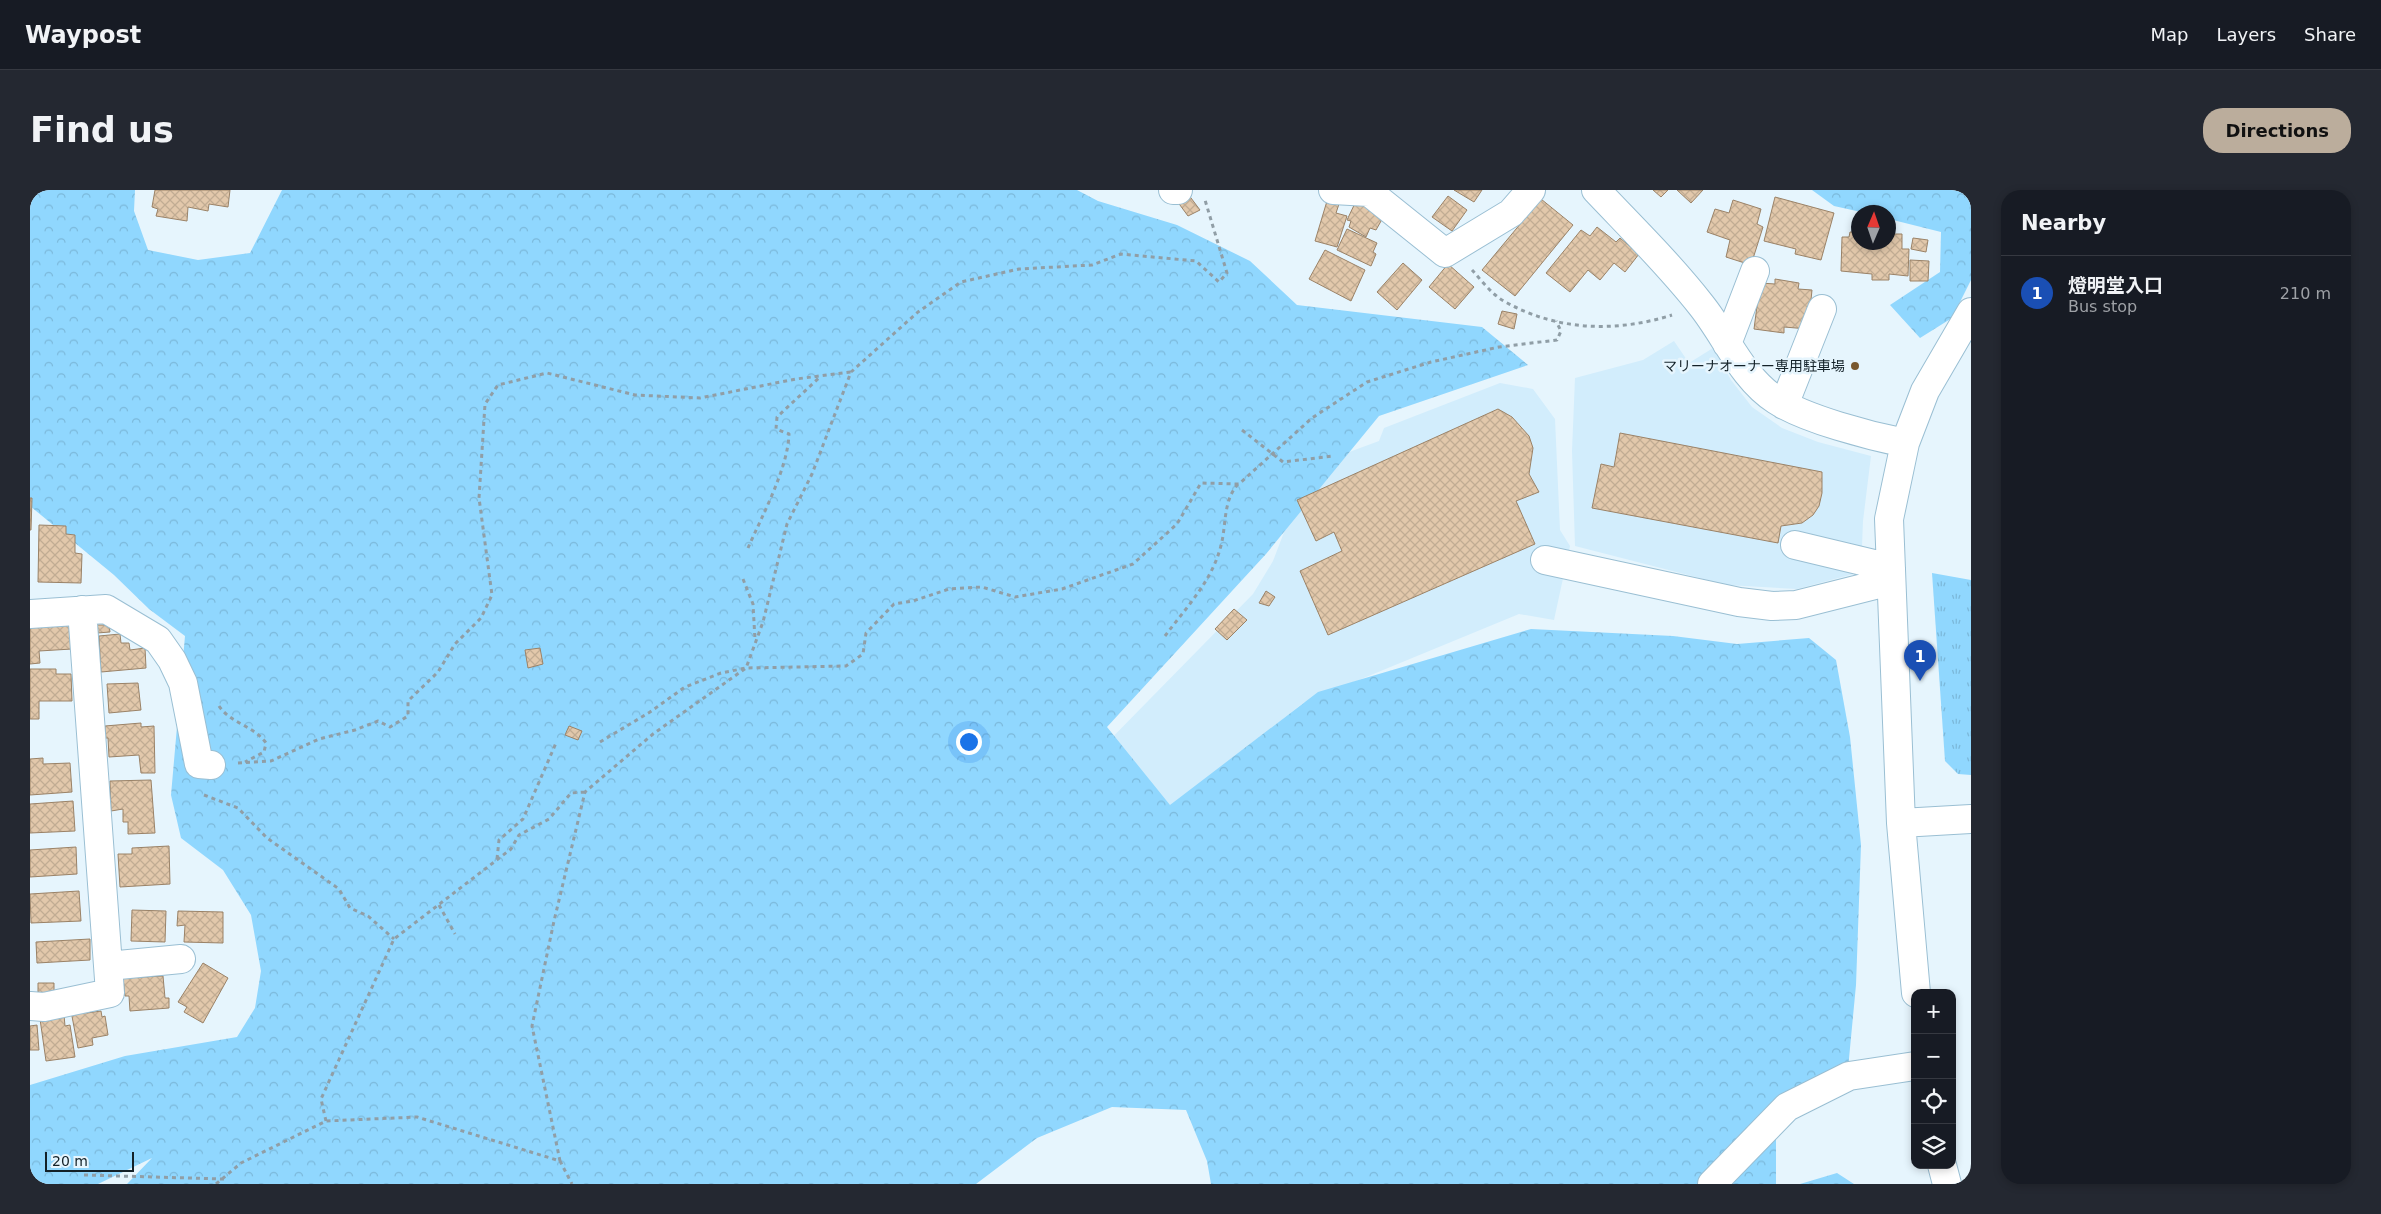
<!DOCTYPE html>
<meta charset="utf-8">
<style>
:root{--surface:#171b24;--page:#242831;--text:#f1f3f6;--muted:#9ea1a6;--line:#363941;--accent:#bbad9c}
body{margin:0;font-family:"DejaVu Sans","Noto Sans JP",sans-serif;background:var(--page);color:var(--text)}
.controls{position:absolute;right:15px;bottom:15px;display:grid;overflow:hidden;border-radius:10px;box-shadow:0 2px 8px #0003}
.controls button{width:45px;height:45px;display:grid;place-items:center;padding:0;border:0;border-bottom:1px solid var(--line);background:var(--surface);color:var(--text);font:25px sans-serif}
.compass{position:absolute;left:1821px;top:15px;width:45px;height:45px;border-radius:50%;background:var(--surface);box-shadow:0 2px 8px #0003;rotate:2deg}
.scale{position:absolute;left:15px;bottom:12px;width:89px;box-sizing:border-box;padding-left:5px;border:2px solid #132128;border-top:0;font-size:14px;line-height:18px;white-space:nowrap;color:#132128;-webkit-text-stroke:4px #e6f5fd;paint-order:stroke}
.you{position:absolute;left:938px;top:551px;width:18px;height:18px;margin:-12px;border:4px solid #fff;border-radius:50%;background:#1a73e8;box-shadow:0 0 0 8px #1a73e833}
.badge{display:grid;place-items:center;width:32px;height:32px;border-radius:50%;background:var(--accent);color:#fff;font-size:16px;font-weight:700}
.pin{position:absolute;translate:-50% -41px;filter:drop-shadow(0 1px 2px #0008)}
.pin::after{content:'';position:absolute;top:26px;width:18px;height:15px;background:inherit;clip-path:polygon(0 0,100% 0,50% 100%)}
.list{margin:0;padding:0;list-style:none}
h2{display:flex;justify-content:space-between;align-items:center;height:65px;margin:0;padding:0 20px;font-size:21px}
h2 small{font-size:16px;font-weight:400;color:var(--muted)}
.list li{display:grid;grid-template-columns:32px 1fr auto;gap:15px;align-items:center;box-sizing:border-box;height:75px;padding:0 20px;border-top:1px solid var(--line)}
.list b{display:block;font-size:19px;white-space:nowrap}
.list p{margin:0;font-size:16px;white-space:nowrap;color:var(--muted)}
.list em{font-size:16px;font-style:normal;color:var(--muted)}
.icon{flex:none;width:28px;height:28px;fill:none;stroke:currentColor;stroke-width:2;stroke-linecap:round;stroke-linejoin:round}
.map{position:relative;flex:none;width:1941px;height:994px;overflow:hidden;border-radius:20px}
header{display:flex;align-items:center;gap:30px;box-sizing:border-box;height:70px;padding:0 25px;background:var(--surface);border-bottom:1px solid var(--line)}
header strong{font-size:24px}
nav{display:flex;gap:28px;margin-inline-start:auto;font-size:18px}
.intro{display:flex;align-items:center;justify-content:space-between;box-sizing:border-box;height:120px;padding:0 30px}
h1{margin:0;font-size:35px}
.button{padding:12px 22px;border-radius:20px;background:var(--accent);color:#111;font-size:18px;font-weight:700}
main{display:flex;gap:30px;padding:0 30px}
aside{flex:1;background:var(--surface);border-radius:20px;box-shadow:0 2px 8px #0003}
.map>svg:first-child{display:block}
.built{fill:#d2edfc}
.grass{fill:url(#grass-tufts)}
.forest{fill:url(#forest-crowns)}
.building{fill:url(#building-cross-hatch);stroke:#9a8267}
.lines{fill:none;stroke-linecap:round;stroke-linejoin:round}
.minor-casing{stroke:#9abfd3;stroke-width:30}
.path{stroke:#909ea6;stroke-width:3;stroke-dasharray:4 4;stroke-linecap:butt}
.minor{stroke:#fff;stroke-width:28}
.poi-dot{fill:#79582f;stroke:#e6f5fd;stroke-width:2}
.labels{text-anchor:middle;stroke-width:5;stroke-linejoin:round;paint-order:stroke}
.poi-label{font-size:14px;fill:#132128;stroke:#e6f5fd;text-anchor:end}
</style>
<header>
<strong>Waypost</strong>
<nav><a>Map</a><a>Layers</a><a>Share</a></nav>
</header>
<div class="intro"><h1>Find us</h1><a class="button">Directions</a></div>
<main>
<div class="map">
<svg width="1941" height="994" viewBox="0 0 1941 994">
<defs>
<pattern id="grass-tufts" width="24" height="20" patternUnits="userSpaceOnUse" patternTransform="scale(1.25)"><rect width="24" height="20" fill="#90d7fe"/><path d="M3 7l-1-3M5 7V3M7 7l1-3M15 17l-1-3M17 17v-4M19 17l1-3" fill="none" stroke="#7bb8da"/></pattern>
<pattern id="forest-crowns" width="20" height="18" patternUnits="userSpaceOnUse" patternTransform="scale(1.25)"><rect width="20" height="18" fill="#90d7fe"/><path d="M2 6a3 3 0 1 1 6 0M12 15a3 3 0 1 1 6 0" fill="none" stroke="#7bb8da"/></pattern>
<pattern id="building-cross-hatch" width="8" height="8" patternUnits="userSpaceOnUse" patternTransform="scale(1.25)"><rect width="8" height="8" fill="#e2c8ab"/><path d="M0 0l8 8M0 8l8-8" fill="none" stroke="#c1ac93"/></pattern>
</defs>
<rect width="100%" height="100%" fill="#e6f5fd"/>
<path class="built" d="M1644,151L1659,173L1683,158L1701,190L1722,217L1752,238L1788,252L1841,266L1833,331L1831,382L1767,399L1697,395L1545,356L1542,261L1545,188L1613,170Z
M1470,193L1503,199L1525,229L1530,340L1540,356L1524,430L1489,424L1273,513L1118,636L1066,564L1223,404L1243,371L1266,311L1303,268L1349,251L1354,238Z"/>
<path class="grass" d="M1902,383L1941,390V585L1928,584L1915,571Z"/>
<path class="forest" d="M0,0H105L104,21L118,60L168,70L220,63L252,0H1047L1068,11L1147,35L1220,71L1267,115L1452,137L1498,175L1349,226L1236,364L1077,537L1140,615L1288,502L1501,439L1643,446L1707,454L1779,448L1806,470L1820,547L1831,655L1826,795L1818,879L1746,945V994H1181L1177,971L1156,920L1082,917L1007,948L946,994H97L122,968L68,994H0V895L95,866L207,847L225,818L231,781L221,725L193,680L151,648L141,605L155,446L119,419L84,385L0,316Z
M1782,0H1941V90L1922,128L1890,148L1860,115L1910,82L1911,42L1859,29L1858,22H1831L1804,16Z
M1807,983L1824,994H1770Z"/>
<path class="building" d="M125,0H200L198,17L179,14L178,21L158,17L157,31L126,26L128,19L122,17Z
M1424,0H1452L1444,12Z
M1623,0H1638L1631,7Z
M1647,0H1673L1661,13Z
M1158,4L1170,20L1158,26L1147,11Z
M1418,6L1437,20L1422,41L1402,27Z
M1745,7L1804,23L1791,70L1765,64L1766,59L1734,51Z
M1327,9L1355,24L1346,40L1340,38L1336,47L1319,37L1321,31L1317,30Z
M1511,9L1543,35L1485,106L1452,80Z
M1703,10L1731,19L1727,34L1733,37L1721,75L1696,67L1700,50L1677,42L1685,19L1699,23Z
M1297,11L1309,14L1306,23L1317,26L1307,57L1285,51Z
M1567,37L1586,52L1590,48L1609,64L1595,82L1584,73L1570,90L1558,80L1540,102L1516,83L1551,40L1560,46Z
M1317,39L1347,53L1343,62L1346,64L1341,76L1307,60Z
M1820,42H1828V52H1858V44H1872V59H1879L1878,86L1859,84V90H1842V84L1811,81L1812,47H1819Z
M1883,48L1898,50L1896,62L1881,59Z
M1295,60L1335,80L1321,111L1279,89Z
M1880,70L1899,71L1898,91H1880Z
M1373,73L1392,90L1367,120L1347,102Z
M1418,74L1444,97L1425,119L1399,97Z
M1745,89L1769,93L1768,99L1782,100L1778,139L1754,137V143L1724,139L1730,93L1745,94Z
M1472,121L1487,124L1484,139L1468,134Z
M1468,219L1482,227L1499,246L1503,258L1499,284L1509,302L1486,311L1505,354L1298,445L1270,381L1312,361L1304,342L1286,351L1267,310Z
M1590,243L1792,282V303L1789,316L1783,325L1772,333L1751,336L1748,353L1562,318L1571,274L1584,277Z
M0,308H2L1,340H0Z
M9,335L36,336V344L45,345V363L52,364L51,393L8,392Z
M1236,401L1245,407L1239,416L1229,413Z
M1204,419L1217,430L1197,450L1185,439Z
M40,432L42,459L9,461L10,473L0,474V435Z
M67,435H79L80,442L67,443Z
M90,444L91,453H99L100,460L115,458L116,478L71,482L69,446Z
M510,458L513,474L498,478L495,460Z
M0,479H26V484H41L42,511H9V529H0Z
M108,493L111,520L79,523L77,494Z
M111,533V537L124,536L125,583H111L109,565L79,567L78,548H75V536Z
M539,536L552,541L548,550L535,545Z
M13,568V574L40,573L42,602L0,605V569Z
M121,590L125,643L98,644V632H93V619L81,621L80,591Z
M43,611L45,641L0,643V614Z
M139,656L140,694L90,697L88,664H102V658Z
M46,657L47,684L0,687V660Z
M49,701L51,731L1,733L0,704Z
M102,720L136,721L135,752L101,751Z
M148,721L193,722V753L154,752L155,735L147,736Z
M60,749V770L7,773L6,752Z
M173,773L198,788L173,833L154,822L157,817L148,812Z
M133,786L135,808H139V818L100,821L99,806H95L93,788Z
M8,793H24V803L8,804Z
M56,818L57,823L71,821L72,827L75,826L78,845L62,848L63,855L48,858L41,821Z
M34,825L35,836L40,835L45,867L16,871L10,829Z
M7,835L9,860H0V836Z"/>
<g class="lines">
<g class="minor-casing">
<path id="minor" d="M1143,0H1148
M1303,0L1339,2L1415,63L1481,23L1501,0
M1566,0C1601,37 1639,74 1671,115C1696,146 1712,188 1746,210C1775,229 1840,246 1875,253
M1697,154L1725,81
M1754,215L1792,119
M1765,355L1861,378
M1515,370L1709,412L1742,416L1766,415L1861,391
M0,424L76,419L128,450L142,470L153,493L169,574L181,575
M1871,633L1941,629
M78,776L151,769
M1886,803L1871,633L1859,329L1875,253L1895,201L1941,122
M0,816L14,817L80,803L52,420
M1912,975L1917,994
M1682,994L1757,917L1819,886L1885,876"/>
</g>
<path class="path" d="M1442,80C1451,90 1461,103 1472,110C1525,141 1585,143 1642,125
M1212,240L1253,272L1303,266
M718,358C732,326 758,278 759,244L746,239L747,227L791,186
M713,389L723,414L725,450
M1135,446C1155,419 1181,392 1190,359C1197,337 1192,312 1208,294
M189,516C200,533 224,536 236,553L234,562L215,572
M570,552L620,522L655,497L691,483L716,478L816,476L833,464L836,443L864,414L883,411L919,399L952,397L985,407L1032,399L1103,374L1147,334L1171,293L1209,294L1282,228L1337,192L1401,172L1469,157L1527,150L1531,141L1526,131
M208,573L241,571L289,549L325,540L348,531L360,537L378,526V511L408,482L425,454L451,428L462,405L449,308L455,214L468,195L517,183L605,205L670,208L766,189L821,182
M174,605L208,618L237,648L309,699L320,718L338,726L364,749
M467,669L469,650L493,629L526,553
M409,715L425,744
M296,931L291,909L364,749L481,659L489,645L519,629L541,603L555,602
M530,971L502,836L524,731L555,602L623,544L716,478L733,432L757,334L782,284L821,182L888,122L931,92L989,79L1062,75L1091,64L1166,71L1189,92L1197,83L1175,10
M54,985L194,989
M186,994L211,973L296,931L387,927L530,971L542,994"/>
<use href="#minor" class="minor"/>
</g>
<circle class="poi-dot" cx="1825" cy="176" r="5"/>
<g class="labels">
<g class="poi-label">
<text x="1815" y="181">マリーナオーナー専用駐車場</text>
</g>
</g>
</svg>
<div class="controls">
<button>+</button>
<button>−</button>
<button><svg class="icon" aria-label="locate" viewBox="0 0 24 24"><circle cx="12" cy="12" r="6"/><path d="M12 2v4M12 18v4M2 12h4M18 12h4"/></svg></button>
<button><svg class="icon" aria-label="layers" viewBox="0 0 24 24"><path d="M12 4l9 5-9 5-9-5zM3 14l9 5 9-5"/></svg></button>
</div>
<svg class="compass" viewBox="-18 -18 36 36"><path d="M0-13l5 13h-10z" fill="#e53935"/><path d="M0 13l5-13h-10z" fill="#9ea1a6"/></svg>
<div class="scale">20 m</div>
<div class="you"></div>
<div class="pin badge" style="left:1890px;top:491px;background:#1a4fb4">1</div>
</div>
<aside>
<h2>Nearby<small></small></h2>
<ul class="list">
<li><span class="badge" style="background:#1a4fb4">1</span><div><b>燈明堂入口</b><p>Bus stop</p></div><em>210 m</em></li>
</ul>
</aside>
</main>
